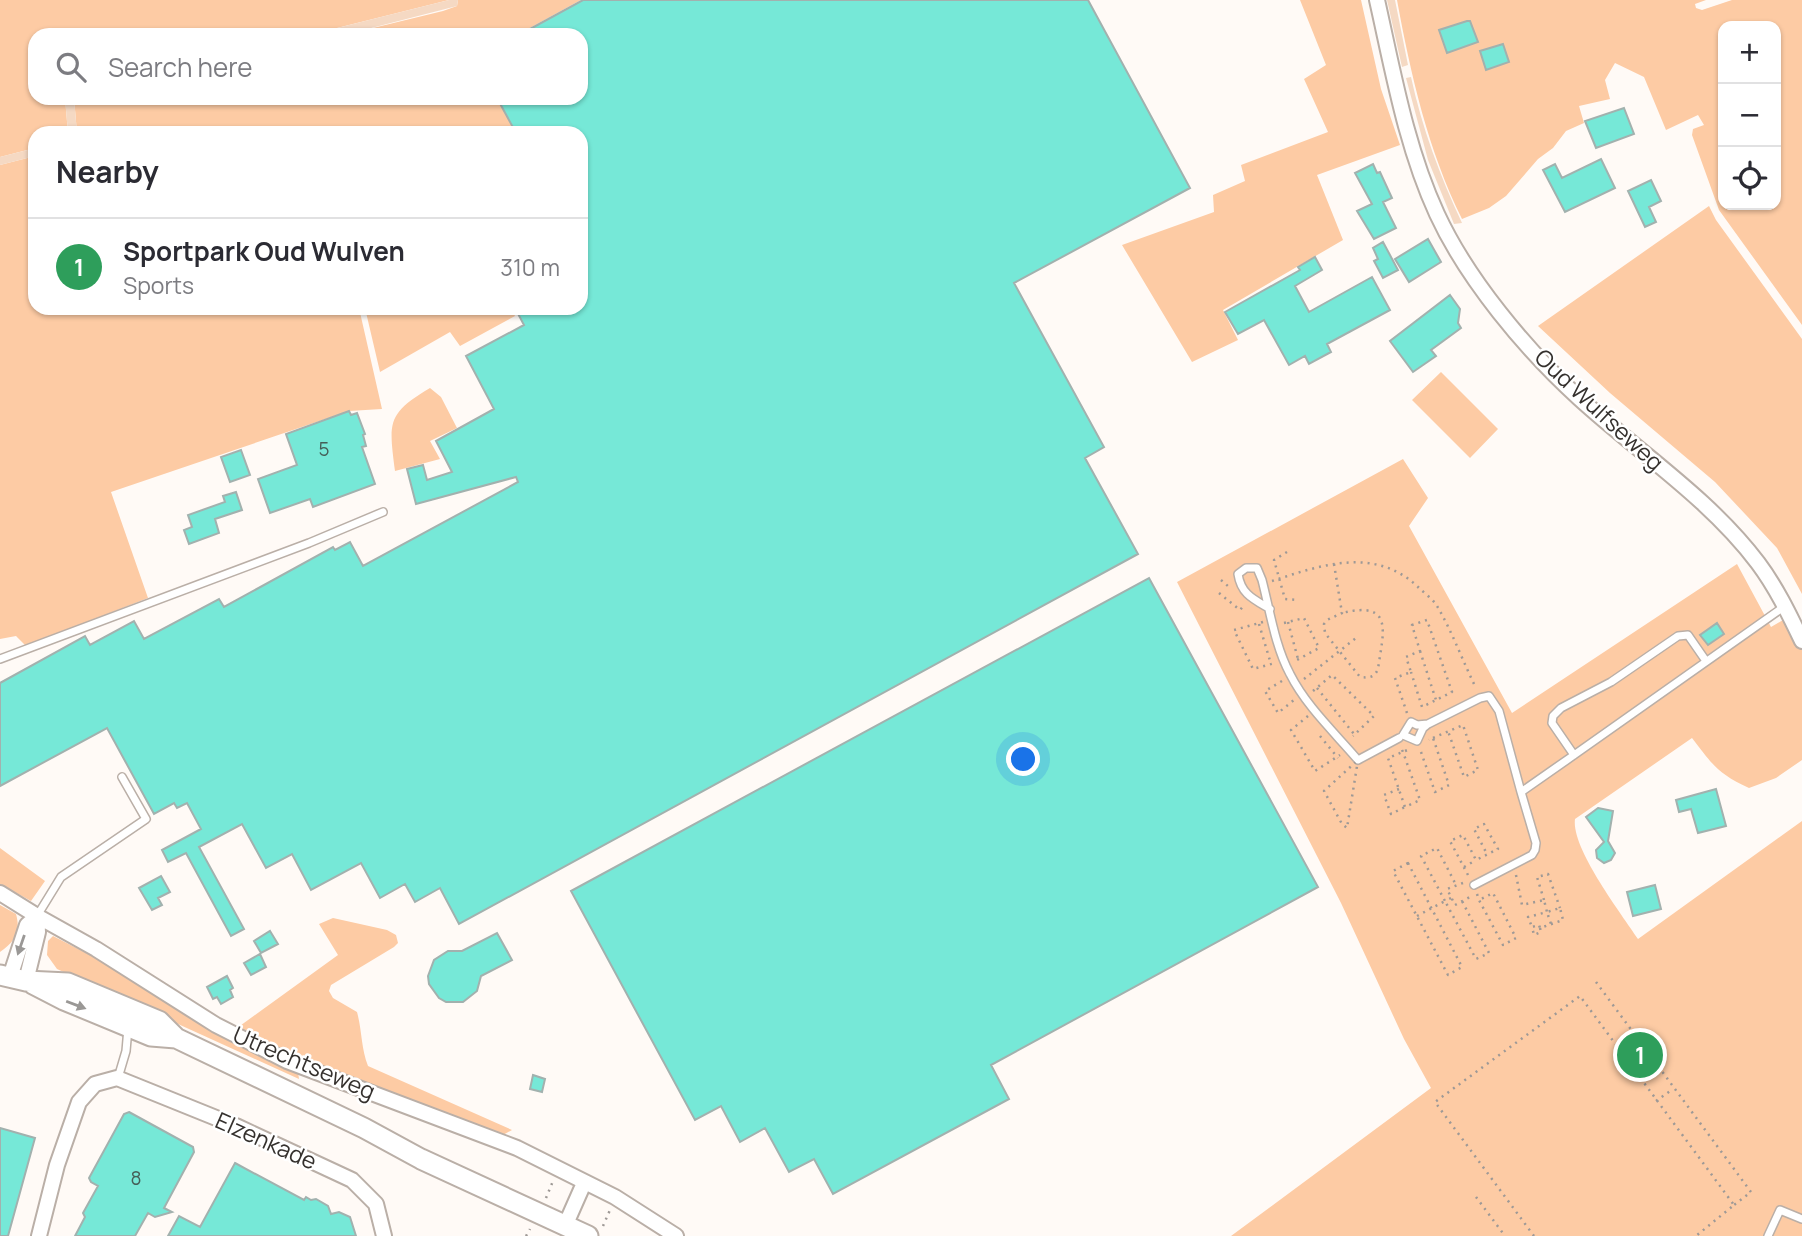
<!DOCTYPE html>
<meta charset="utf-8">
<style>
:root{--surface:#fff;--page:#f7f7f7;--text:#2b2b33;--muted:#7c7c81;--line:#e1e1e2;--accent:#478c81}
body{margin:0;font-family:Manrope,sans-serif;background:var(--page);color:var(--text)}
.controls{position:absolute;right:21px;top:21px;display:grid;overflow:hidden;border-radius:14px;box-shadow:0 2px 5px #0004}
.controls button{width:63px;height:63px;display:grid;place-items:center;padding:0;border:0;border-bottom:2px solid var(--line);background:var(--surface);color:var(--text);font:35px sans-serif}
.you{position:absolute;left:1024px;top:760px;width:24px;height:24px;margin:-18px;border:5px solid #fff;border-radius:50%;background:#1a73e8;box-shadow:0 0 0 10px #1a73e833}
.badge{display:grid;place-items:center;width:46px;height:46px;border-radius:50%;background:var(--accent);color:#fff;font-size:23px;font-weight:700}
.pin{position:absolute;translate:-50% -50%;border:4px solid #fff;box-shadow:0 2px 7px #0006}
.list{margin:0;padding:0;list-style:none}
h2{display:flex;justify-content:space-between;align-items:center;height:91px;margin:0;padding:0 28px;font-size:30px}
h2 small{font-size:23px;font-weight:400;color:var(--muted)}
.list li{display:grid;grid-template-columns:46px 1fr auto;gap:21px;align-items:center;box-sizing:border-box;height:98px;padding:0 28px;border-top:2px solid var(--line)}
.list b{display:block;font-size:26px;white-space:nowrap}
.list p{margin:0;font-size:23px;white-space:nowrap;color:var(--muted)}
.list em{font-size:23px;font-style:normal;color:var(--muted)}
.icon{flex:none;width:38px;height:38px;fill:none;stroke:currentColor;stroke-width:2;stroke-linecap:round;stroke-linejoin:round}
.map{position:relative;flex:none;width:1802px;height:1236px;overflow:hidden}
.search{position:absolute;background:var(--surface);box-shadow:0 2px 5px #0004;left:28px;top:28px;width:560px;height:77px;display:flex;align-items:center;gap:18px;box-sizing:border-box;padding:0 24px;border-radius:21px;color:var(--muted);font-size:26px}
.panel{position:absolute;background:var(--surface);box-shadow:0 2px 5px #0004;left:28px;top:126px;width:560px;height:189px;border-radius:21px}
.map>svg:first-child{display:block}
.green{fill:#fdcba4;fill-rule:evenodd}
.water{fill:#f5d9c3}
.building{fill:#76e8d7;stroke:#a2b1ae;stroke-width:2}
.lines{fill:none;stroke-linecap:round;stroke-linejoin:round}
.service-casing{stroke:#baafa7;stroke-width:10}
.minor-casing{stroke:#baafa7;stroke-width:18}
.secondary-casing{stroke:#baafa7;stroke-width:23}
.path{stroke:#9e9996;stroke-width:2.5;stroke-dasharray:2 5;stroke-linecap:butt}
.service{stroke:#fff;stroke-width:7}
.minor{stroke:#fff;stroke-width:14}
.secondary{stroke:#fff;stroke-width:19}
.oneway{fill:#9a9896}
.labels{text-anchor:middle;stroke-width:5;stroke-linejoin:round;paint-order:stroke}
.number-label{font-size:19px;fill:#455f58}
.street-label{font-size:23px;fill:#35312e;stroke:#fff}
</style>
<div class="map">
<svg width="1802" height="1236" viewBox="0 0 1802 1236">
<rect width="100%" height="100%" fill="#fffaf6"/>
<path class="green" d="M0,0H449L309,35H35V98H65L68,133H35V148L0,157Z
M458,0H581L517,35H344L443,11L457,6Z
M1300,0H1361L1381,89L1400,145L1317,175L1343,240L1223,310L1238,340L1192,362L1122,245L1214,212L1213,195L1245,181L1241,165L1328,132L1304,79L1326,65Z
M1397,0H1706L1695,4L1696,8L1702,10L1732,0H1802V325L1719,210L1692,135L1693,129L1704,125L1698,115L1666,130L1644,77L1615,63L1605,80L1610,99L1579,106L1584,123L1566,131L1553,148L1538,159L1506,196L1489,208L1462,219C1428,150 1411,76 1397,0ZM1723,26H1776V205H1723Z
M74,98H498L517,133H77Z
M35,156V308H359L382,409L349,411L111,492L148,598L26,646L16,636L0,639V165Z
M1709,206L1716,220L1802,339V594L1777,548L1715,482L1610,393L1538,326Z
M365,308H511L515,316L460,346L450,332L380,372Z
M1441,372L1498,429L1470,458L1412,400Z
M430,388L441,397L457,428L430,441L440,459L395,471C389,423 386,414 430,388Z
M1403,459L1428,498L1409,526L1512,713L1737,564L1771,627L1788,617L1802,649V760L1776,778L1749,788C1718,774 1712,764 1692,738L1575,819C1571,848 1621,913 1638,939L1802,821V1236H1231L1431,1088L1404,1039L1341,903L1177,582Z
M0,848L45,881L31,901L0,884Z
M0,905L16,914C21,932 15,942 0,952Z
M333,918L387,930L396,935L398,943L394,947L331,985L329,991L333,998L357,1012C362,1030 361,1048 368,1066L512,1130L503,1135L307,1061L237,1028L338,955L319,924Z
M53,936L92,956L212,1029L298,1072L299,1079L57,969L47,955L48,941Z"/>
<path class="water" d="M449,0H458L457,6L344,35H309Z
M1387,0H1395L1408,65L1402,67Z
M1411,77C1422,128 1440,176 1462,223L1454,224L1428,160L1406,78Z
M65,98H74L77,133H68Z
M35,148V156L0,165V157Z"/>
<path class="building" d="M583,0H1088L1190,188L1014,283L1104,447L1085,458L1138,554L459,924L440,888L415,902L405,884L380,898L361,863L311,890L292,854L266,868L242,824L199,847L244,929L231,936L186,853L168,862L162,850L201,829L187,803L177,808L174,803L154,814L107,728L0,786V683L85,636L90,645L134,621L144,639L219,599L224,607L333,547L335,550L350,542L363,566L518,482L516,477L416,504L407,469L423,465L427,480L452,472L436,441L494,409L466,356L524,325L515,308H581V133H516L497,98H581V35H519Z
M1467,21H1470L1478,42L1447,53L1439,30Z
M1503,44L1509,62L1486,70L1480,51Z
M1624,108L1634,134L1596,148L1585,121Z
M1601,159L1615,188L1565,212L1543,170L1555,164L1562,178Z
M1373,164L1377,173L1380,172L1392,198L1383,202L1396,228L1374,239L1357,211L1372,204L1355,173Z
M1651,180L1661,201L1649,207L1656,222L1645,227L1628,191Z
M1428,239L1441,262L1409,282L1395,259Z
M1383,242L1398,270L1383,278L1374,261L1378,259L1373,248Z
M1315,257L1322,270L1295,286L1309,312L1372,277L1390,310L1327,344L1331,352L1309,364L1305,356L1289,365L1264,320L1238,334L1225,312L1300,270L1298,267Z
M1450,295L1460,309L1458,323L1461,328L1431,350L1436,356L1413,372L1390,341Z
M349,411L351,415L357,413L365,434L363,435L366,446L362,447L375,484L313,507L310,499L270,513L258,479L297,465L286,434Z
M241,450L250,475L230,482L221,457Z
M236,492L242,510L215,519L219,533L189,544L184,530L192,527L188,515L225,502L223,496Z
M1149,578L1318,887L991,1065L1009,1099L833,1194L814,1159L789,1172L765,1128L740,1142L721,1106L695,1120L571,891Z
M1717,623L1724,634L1708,645L1700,635Z
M1716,789L1726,826L1698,833L1691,809L1679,812L1676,800Z
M1598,808L1613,811L1608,841L1615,853L1611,860L1604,863L1597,858L1596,850L1604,842L1586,817Z
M161,876L170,892L158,898L162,905L152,910L139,888Z
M1655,885L1661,909L1633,916L1627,892Z
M270,931L278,944L261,953L254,941Z
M497,933L512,960L481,976L477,991L463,1002H446L439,998L429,984L428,976L434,960L448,951H462Z
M260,954L266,967L251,975L244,963Z
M227,976L233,988L230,990L233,997L221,1004L217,997L213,999L207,987Z
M533,1075L545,1079L542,1092L530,1089Z
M129,1112L193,1147L194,1152L164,1208L172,1212L155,1217L148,1213L135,1236H75L85,1217L83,1213L98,1186L91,1182L89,1178L124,1114Z
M0,1128L35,1138L8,1236H0Z
M235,1163L304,1200L306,1197L311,1200L316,1199L328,1206L331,1214L339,1212L350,1217L356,1236H168L179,1216L200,1227Z"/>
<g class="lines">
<g class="service-casing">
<path id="service" d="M1270,609C1253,599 1241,594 1238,574L1246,568H1257L1262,580C1270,611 1275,646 1290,674C1306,706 1335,733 1358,760L1399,738
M0,659L309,543L383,512
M1706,661L1688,635L1678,636L1611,682L1561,708L1553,716L1552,723L1574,755L1785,606
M1428,724L1417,725L1411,722L1403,735L1417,741L1423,728L1428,724L1480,698L1489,696L1499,711L1521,792
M1474,885L1532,855L1535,850L1536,843L1521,792L1574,755
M37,916L61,877L146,819L122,777
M118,1078L126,1051L128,1028
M1768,1236L1780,1210L1802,1219"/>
</g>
<g class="minor-casing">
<path id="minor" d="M1377,0C1393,71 1406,147 1437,214C1467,279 1526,350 1579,398C1638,452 1709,498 1758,563C1776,587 1789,614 1802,641
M0,893L37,916L96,949L216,1025L287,1061L517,1148L615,1197L676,1236
M10,977L27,925L37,916
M26,981L38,932L37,916
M565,1226L584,1183
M39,1236L57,1165L79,1102L95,1084L117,1078L236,1126L352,1180L376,1204L384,1236"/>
</g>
<g class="secondary-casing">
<path id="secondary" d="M0,975L26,981L68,983L159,1021L176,1038L364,1128L421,1159L588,1236
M33,984L64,1000L151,1036L176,1038"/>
</g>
<path class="path" d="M1287,552L1274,560L1285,599L1299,600
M1334,564L1342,613L1327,620L1324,624L1325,633L1360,677C1369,678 1374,678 1378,669C1383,633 1395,600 1342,613
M1221,580L1229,587
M1272,581C1321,565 1375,546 1418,587C1424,593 1433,599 1437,606C1452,631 1463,662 1476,688
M1219,593L1240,610L1245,604
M1263,622L1234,630L1253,669L1275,663
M1288,622L1298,659
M1284,623L1304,618L1319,648L1295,661
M1259,624L1271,664
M1420,651L1436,700
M1304,679L1356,638
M1282,681L1265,691L1278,713L1294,700
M1317,688L1354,734
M1313,691L1332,675L1374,716L1353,736
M1407,713L1395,678L1411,672L1406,657L1420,651L1412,625L1427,620L1452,692L1422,707L1411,672
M1308,716L1291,730L1315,771L1340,755
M1320,736L1338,758
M1433,738L1463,725L1478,770L1464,777L1448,731
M1402,750L1403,752L1420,800L1405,807L1388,758L1410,749
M1421,752L1435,792L1449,785L1433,738L1429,740
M1358,760L1347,828L1342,824L1324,791Z
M1399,789L1384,795L1391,814L1405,807
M1408,863L1462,967L1448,975L1393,871Z
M1464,867L1476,860
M1468,875L1450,841L1463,835L1476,860L1498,849L1484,824L1474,829L1487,854
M1516,875L1522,905L1544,900L1547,912L1528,917L1532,927
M1463,883L1447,889L1455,905L1470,897L1468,894
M1477,894L1479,900L1503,945L1516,938L1493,893L1479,900
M1451,898L1445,901L1421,856L1437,848L1456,885
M1544,900L1537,877L1548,874L1560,908
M1417,916L1445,901L1476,959L1489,953L1462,901
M1540,928L1541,932L1534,935L1532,927L1539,925L1540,928L1563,920L1560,908L1547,912L1551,924
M1596,982L1751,1192L1734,1205
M1656,1101L1673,1089
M1476,1197L1505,1236
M546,1198L553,1181
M603,1226L610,1210
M526,1236L530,1229
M1534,1236L1435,1102L1580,996L1734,1205L1696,1236"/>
<use href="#service" class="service"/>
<use href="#minor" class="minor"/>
<use href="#secondary" class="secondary"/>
</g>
<defs><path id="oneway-solid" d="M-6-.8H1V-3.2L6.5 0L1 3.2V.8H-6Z" transform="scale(1.75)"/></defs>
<g class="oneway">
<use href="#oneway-solid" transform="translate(21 945) rotate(109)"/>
<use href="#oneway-solid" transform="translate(76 1005) rotate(21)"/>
</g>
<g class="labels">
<g class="number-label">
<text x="324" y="456">5</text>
<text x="136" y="1185">8</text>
</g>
<g class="street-label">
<text transform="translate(1599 410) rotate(43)" y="8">Oud Wulfseweg</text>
<text transform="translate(304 1063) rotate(23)" y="8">Utrechtseweg</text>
<text transform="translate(266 1141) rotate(24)" y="8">Elzenkade</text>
</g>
</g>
</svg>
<div class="controls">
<button>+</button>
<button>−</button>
<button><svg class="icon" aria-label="locate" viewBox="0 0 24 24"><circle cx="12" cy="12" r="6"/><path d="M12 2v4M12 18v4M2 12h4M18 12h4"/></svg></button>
</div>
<div class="you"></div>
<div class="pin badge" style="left:1640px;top:1055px;background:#2e9e5b">1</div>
<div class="search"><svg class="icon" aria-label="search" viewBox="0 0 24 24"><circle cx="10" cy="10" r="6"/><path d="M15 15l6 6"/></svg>Search here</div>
<section class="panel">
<h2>Nearby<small></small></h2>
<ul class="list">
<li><span class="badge" style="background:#2e9e5b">1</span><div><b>Sportpark Oud Wulven</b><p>Sports</p></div><em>310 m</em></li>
</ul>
</section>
</div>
